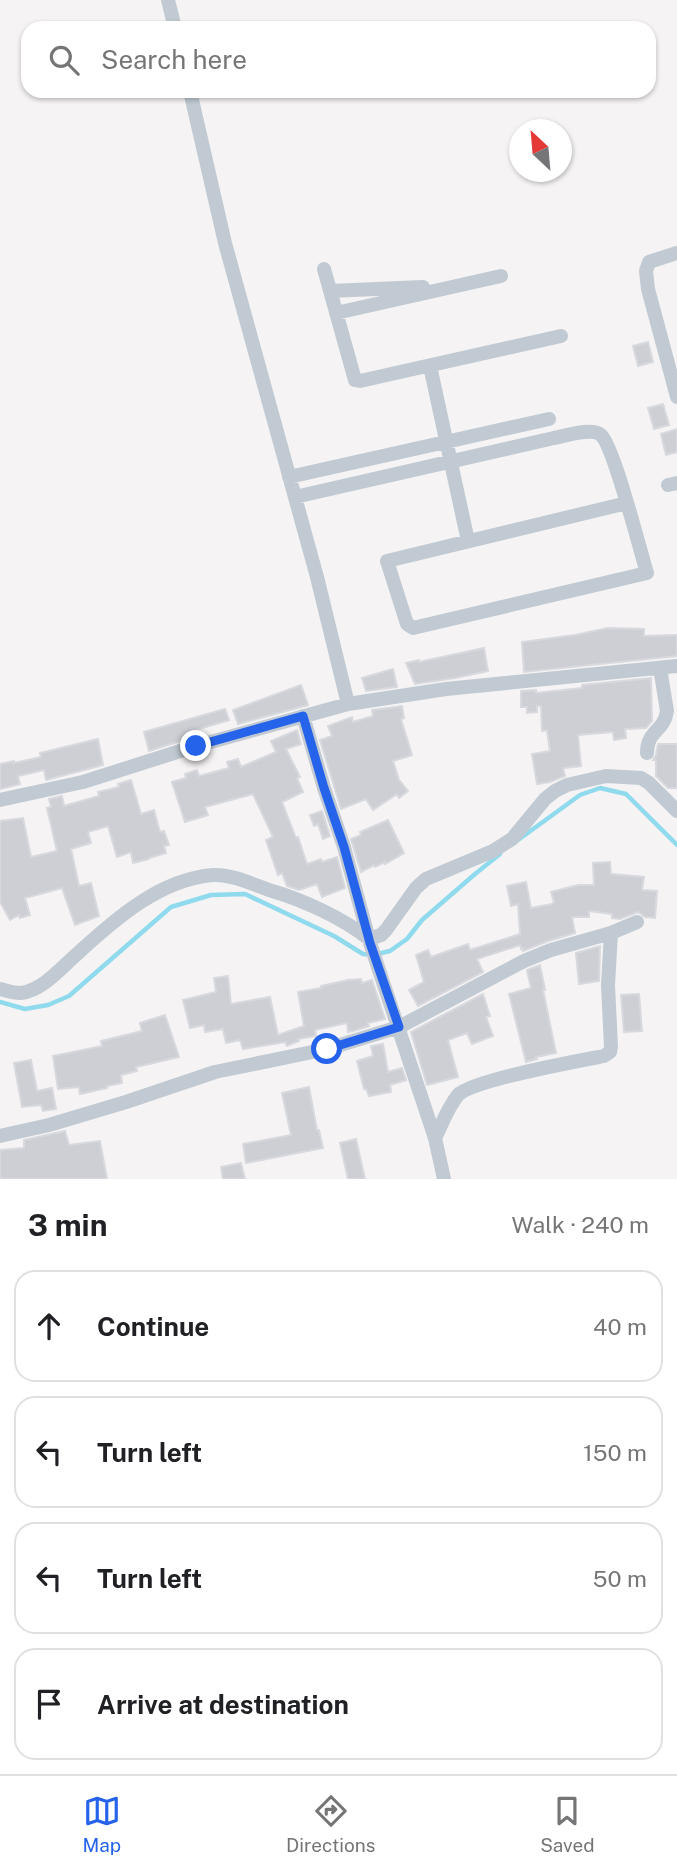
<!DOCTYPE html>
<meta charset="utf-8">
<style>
:root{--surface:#fff;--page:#f2f2f2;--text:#202124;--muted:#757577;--line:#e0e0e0;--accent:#2563eb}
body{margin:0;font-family:"Public Sans",sans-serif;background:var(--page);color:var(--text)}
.compass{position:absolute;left:509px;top:119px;width:63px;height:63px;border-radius:50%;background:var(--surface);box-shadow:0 2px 5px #0004;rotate:334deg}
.stop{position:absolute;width:21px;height:21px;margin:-16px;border:5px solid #2563eb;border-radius:50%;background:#fff}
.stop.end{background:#2563eb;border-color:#fff;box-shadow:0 2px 7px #0008}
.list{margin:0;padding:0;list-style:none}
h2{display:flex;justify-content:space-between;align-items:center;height:91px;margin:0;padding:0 28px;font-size:30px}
h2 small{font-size:23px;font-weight:400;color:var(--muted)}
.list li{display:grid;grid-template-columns:46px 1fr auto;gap:21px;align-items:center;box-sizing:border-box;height:112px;margin:0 14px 14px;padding:0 14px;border:2px solid var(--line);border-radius:21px}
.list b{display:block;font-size:26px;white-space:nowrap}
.list em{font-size:23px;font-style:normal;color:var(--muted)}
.icon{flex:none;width:38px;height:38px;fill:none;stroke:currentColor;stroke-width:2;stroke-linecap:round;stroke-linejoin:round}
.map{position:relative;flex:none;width:677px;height:1179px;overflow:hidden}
.search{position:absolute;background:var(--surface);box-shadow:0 2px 5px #0004;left:21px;right:21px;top:21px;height:77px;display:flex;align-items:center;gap:18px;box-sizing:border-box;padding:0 24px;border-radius:21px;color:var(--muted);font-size:26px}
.sheet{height:595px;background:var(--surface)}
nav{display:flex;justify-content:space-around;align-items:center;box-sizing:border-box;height:98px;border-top:2px solid var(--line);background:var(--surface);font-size:19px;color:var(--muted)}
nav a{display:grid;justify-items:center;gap:4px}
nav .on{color:var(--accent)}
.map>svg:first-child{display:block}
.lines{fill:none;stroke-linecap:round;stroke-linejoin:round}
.stream{stroke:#90daee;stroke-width:4.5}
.building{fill:#cdcfd5;stroke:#d7d9de;stroke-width:2}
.street{stroke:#c1cad2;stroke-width:14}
.route{stroke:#2563eb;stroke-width:9}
</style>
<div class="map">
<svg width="677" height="1179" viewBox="0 0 677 1179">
<rect width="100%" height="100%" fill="#f5f3f3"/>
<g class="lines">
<path class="stream" d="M518,840L580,795L600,788L626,794L677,845
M0,1002L25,1009L48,1005L69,996L171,907L211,895L245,894L334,936L363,954L373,955L390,951L407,939L422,920L475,874L500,854"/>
</g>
<path class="building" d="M648,342L653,362L638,366L633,346Z
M663,404L669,425L654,429L648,408Z
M677,429V452L666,455L661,434Z
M608,628L644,629V636L677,635V656L524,672L522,642L575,635Z
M484,648L488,671L455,678L415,684L406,663L419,660V662Z
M393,669L397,687L366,691L362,678Z
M651,678L652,721L646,728L625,729L626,738L614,740L613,732L578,735L581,766L563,768L565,776L550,782L537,784L532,754L550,751L547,730L542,731L541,706H537V712L527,713V707H521V691L536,690V693L582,688V685Z
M301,685L308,705L238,724L233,710Z
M402,706L404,718L401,719L412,755L393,761L399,780L408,791L399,798L397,794L373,810L366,799L341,809L320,740L332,736L328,726L352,717L353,722L373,716L372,710Z
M225,709L229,720L189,732L190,738L149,751L144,732Z
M297,730L301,744L286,749L300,777L297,778L303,792L282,802L296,838L298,837L307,864L321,859L322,862L337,857L345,888L322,897L317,884L299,890L287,886L282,873L278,875L266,840L273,837L253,794L205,807L208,815L185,822L172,782L186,778L185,774L197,770L199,776L229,768L227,762L238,759L241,767L276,752L271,741Z
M98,739L103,765L46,780L44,770L18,776L20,784L0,789V764L14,761V763L41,757L40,753Z
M658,744H677V788H668L656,776V760H653L656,755Z
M131,780L141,814L154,810L160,832L164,831L169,845L164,846L166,853L149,858V859L133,863L131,852L117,857L108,826L88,832L91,843L71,849L79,886L91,883L99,916L75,925L62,888L25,898L30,915L20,918L19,915L10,920L0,902V821L23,818L31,857L57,851L47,808L51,807L49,799L62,796L64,806L99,796L98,792L119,787L118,784Z
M322,811L330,836L323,839L318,824L314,826L310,815Z
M388,820L404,853L385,864V862L375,867L374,865L361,872L351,839L361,835L360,832Z
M610,862L611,874L644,877L642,890L657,891L655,918L645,917L638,912L620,919L612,918V914L589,911V917H572L575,933L548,941L523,951V948L521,949L520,945L477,959L483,972L418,1006L409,990L424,982L416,955L428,950L431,957L468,944L470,950L520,934L518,904L511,906L507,886L526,882L531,908L552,904L554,902L551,892L578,885H594L593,863Z
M600,946L599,981L579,984L576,953Z
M540,965L545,990H543L556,1053L536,1057L537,1059L526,1062L509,994L531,988L527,970Z
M228,976L231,1004L270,997L278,1035L304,1026L298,992L321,988V986L348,980L361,979L362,983L372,980L385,1019L368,1023L369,1026L353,1031L348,1032L347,1023L315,1030L316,1036L298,1039L299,1041L287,1046L285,1042L243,1049L240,1040L226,1043L223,1029L205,1032L204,1025L190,1028L183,1000L216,992L214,978Z
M483,994L490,1016L486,1017L493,1036L472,1044L467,1033L448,1040L458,1077L427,1085L411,1032Z
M639,994L642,1031L624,1032L621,995Z
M165,1015L179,1057L136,1067L137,1071L121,1075L122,1083L107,1086V1088L80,1094L79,1087L58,1089L53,1056L102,1046L101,1041L142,1031L140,1023Z
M383,1044L388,1072L402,1068L406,1080L390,1085L391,1092L369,1096L366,1089H364L357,1061L373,1056L371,1046Z
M31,1060L37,1091L52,1088L56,1109L43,1111L41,1105L22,1107L14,1063Z
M309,1087L317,1130H319L323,1148L246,1163L243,1144L291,1135L282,1093Z
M65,1131L69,1145L100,1141L107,1179H0V1150L24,1148V1140Z
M356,1139L365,1179H348L340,1143Z
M241,1163L245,1179H223L221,1167Z"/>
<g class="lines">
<path class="street" d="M168,0L175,28
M190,91L225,243L317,577L348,704
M677,253L649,262L646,271L648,289L677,397
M324,269L355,380L360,381L561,336
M330,291L423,287
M336,313L501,276
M430,366L468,541
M289,477L549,419
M668,485L677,483
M295,497L554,438C565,436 592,427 601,435C614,447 640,550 647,573L413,628L407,624L387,561L627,503
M303,716L324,788L344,847L370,943L435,1138L444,1179
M647,753C647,730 664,732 667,711L660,668
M0,800L83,782L196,746L348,704L446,689L677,666
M0,989C6,991 14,993 21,993C43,990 61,968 77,954C114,920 160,879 213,875C231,874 252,884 269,890C303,900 341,917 369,939L381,935L386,930L416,888L426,879L493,851L512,839L545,799L555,791L567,785L606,776L641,778L649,783L677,811
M0,1136L49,1125L126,1102L215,1072L327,1049L399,1027L524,961L551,950L611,933L637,922
M435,1138C442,1124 448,1107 458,1095C473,1080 578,1061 604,1056L610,1052L611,1047L608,985L611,933"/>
</g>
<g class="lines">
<path class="route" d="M196,746L303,716L324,788L344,847L370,943L399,1027L327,1049"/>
</g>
</svg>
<svg class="compass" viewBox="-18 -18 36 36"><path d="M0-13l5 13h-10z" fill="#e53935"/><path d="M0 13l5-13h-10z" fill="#757577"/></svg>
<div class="stop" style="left:327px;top:1049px"></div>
<div class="stop end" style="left:196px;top:746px"></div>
<div class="search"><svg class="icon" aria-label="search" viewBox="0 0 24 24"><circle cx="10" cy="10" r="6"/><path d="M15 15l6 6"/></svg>Search here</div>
</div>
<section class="sheet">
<h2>3 min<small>Walk · 240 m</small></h2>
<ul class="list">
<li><svg class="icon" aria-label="ahead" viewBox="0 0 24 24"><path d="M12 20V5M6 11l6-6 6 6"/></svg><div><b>Continue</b></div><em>40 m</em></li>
<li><svg class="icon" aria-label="left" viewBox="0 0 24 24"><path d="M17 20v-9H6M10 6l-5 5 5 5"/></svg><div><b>Turn left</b></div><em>150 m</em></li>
<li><svg class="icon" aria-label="left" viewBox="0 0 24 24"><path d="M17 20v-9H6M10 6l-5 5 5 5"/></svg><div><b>Turn left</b></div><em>50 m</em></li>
<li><svg class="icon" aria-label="arrive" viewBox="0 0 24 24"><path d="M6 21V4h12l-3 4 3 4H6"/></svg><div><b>Arrive at destination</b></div></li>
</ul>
</section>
<nav>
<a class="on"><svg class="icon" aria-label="map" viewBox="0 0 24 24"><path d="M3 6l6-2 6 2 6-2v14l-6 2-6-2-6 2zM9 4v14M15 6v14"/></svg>Map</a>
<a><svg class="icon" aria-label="directions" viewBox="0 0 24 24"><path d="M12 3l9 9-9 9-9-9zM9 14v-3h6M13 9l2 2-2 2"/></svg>Directions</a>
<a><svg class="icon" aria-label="saved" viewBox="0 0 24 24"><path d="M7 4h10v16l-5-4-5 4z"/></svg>Saved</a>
</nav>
